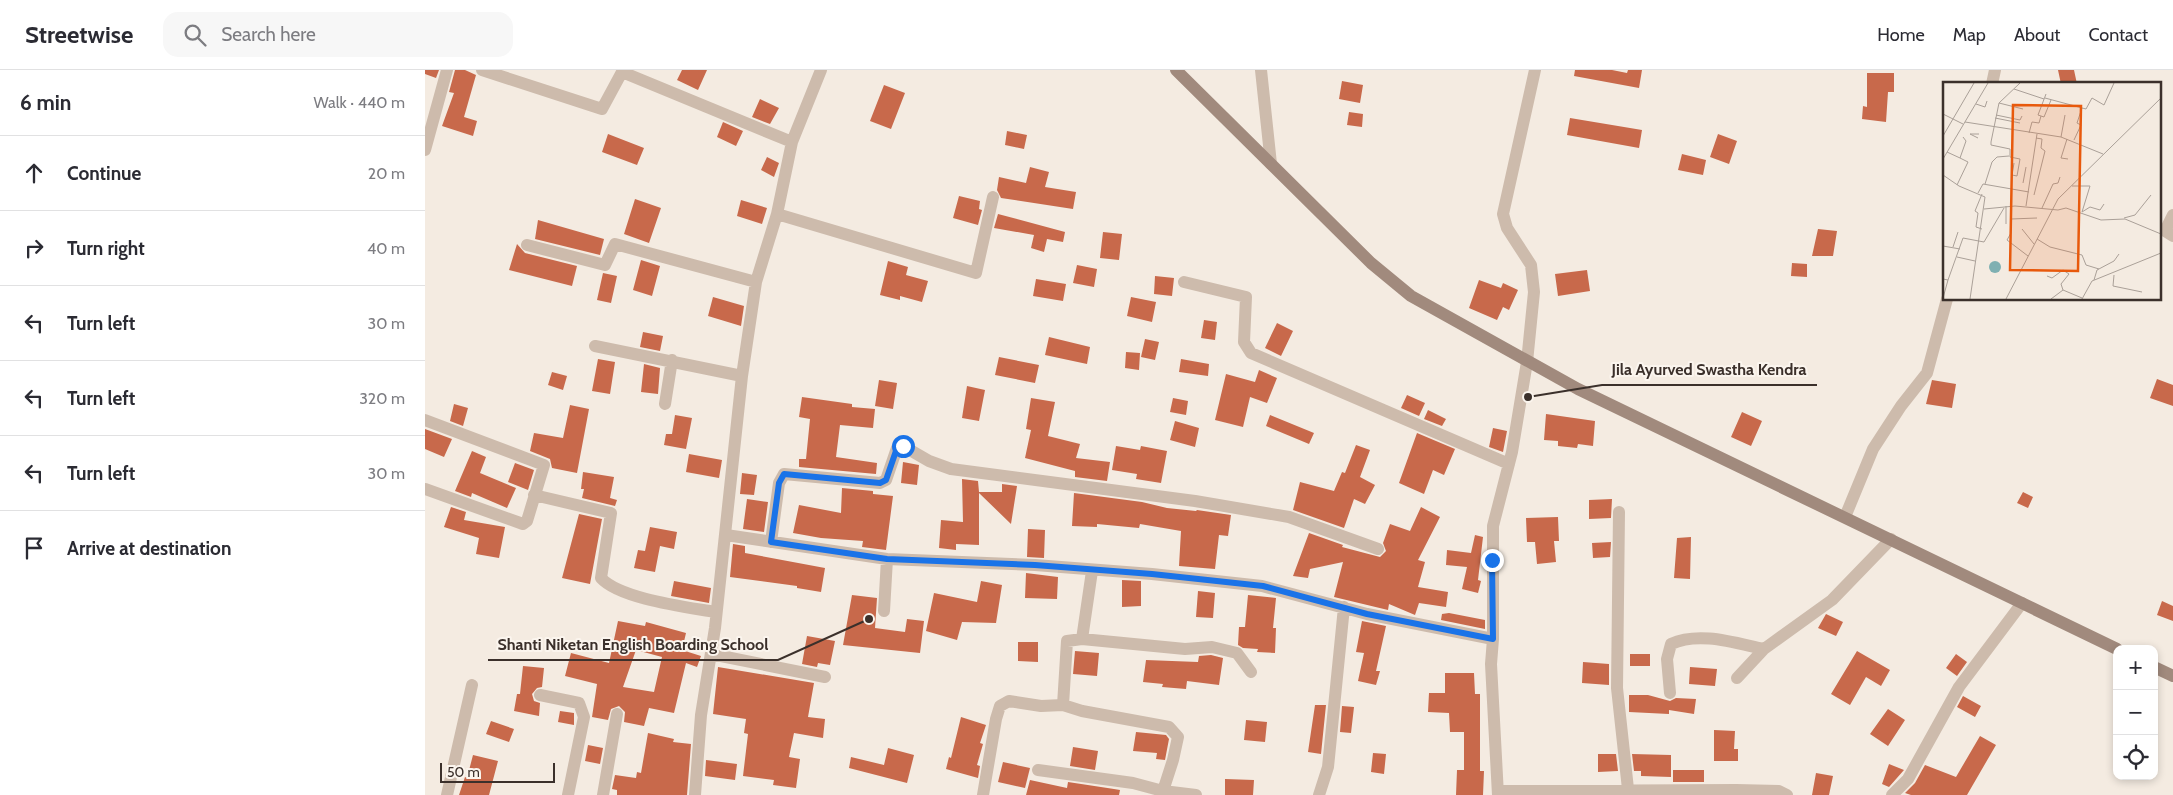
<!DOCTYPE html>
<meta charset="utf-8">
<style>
:root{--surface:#fff;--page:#f7f7f7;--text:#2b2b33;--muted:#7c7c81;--line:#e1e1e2}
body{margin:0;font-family:Cabin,sans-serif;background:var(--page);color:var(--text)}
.controls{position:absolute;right:15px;bottom:15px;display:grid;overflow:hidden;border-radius:10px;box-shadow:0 2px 8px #0003}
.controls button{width:45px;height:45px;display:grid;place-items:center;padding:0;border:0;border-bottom:1px solid var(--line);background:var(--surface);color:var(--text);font:25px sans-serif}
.scale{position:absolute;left:15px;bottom:12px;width:115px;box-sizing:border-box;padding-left:5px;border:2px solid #3b302b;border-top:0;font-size:14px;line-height:18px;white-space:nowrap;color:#3b302b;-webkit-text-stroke:4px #fbf5ee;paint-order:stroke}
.stop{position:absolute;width:15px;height:15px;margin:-11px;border:4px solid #1a73e8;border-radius:50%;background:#fff}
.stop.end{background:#1a73e8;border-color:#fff;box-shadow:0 1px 5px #0008}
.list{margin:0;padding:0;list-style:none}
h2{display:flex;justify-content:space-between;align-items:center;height:65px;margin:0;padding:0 20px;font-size:21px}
h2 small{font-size:16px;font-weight:400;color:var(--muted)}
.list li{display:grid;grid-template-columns:32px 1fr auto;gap:15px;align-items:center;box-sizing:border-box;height:75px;padding:0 20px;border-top:1px solid var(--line)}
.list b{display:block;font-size:19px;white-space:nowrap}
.list em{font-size:16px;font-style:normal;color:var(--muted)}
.icon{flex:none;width:28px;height:28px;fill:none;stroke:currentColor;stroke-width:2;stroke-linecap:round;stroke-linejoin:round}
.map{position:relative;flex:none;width:1748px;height:725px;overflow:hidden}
header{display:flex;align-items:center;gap:30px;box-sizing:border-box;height:70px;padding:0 25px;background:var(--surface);border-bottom:1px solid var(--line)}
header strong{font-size:24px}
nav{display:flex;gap:28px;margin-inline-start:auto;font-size:18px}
.search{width:350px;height:45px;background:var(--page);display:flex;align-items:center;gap:12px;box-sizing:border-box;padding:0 18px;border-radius:15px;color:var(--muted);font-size:19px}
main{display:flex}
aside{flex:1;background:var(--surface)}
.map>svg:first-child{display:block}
.building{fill:#c8694b;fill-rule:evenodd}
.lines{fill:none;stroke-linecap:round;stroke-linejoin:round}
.street{stroke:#cdbbac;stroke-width:12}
.secondary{stroke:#a18a7d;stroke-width:12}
.route{stroke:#1a73e8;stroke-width:6}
.inset-road{fill:none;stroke:#aaa098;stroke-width:1}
.view{fill:#e8590c;fill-opacity:0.15;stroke:#e8590c;stroke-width:2.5}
.inset-edge{fill:none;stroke:#3b302b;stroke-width:2.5}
.leader{fill:none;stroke:#3b302b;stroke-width:2}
.callout-dot{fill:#3b302b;stroke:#fbf5ee;stroke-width:2}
.callout-label{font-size:16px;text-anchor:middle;font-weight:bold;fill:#3b302b;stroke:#fbf5ee;stroke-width:4;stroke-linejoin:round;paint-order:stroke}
</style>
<header>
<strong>Streetwise</strong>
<div class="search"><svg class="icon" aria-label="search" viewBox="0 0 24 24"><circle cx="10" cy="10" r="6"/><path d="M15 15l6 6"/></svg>Search here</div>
<nav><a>Home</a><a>Map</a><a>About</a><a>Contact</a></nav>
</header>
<main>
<aside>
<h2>6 min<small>Walk · 440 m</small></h2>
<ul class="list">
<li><svg class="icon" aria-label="ahead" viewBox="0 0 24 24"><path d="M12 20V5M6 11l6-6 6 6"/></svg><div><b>Continue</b></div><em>20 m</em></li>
<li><svg class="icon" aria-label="right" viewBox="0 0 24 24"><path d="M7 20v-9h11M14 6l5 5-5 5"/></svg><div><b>Turn right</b></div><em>40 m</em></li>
<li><svg class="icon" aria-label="left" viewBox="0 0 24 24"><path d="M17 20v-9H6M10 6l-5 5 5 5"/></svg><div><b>Turn left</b></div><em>30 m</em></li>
<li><svg class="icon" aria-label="left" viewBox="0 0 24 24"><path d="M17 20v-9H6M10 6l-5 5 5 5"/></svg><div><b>Turn left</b></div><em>320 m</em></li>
<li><svg class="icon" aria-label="left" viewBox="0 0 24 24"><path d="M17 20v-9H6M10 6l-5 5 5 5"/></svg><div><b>Turn left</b></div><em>30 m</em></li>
<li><svg class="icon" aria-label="arrive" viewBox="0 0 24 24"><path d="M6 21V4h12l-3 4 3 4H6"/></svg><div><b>Arrive at destination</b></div></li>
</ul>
</aside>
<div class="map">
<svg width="1748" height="725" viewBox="0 0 1748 725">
<rect width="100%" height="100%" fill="#f4ebe1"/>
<path class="building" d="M0,0H14L11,8L0,4Z
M30,0H40L51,5L39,47L52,51L48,66L17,56L29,23L24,22Z
M257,0H282L273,20L252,10Z
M1150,0H1187L1202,3L1203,0H1217L1214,18L1149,6Z
M1633,0H1649L1652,14H1636Z
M1442,3H1469V22H1463L1461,52L1437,49L1438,36L1442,37Z
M917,11L938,15L935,33L914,29Z
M459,15L480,23L466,59L445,51Z
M335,29L354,38L345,54L327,47Z
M924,42L938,44L937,57L922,55Z
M1145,48L1217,60L1214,78L1142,65Z
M298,52L318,61L311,76L292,67Z
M582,61L602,65L599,79L580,75Z
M183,64L219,78L212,95L177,82Z
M1293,64L1312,71L1304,94L1285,87Z
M1257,84L1281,90L1278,105L1253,100Z
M342,87L354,93L349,107L336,100Z
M605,97L624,102L620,117L651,122L648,139L576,128L572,120L574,107L601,113Z
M534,126L555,131L554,139L557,140L553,155L528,148Z
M210,129L236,138L224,173L199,164Z
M316,130L342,138L337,154L312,146Z
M573,144L640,162L638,172L622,169L619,182L606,178L609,165L569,158Z
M113,150L179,169L175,185L110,169Z
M1393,159L1412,161L1408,186H1387Z
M678,162L697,164L694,190L675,188Z
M92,174L100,183L152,196L147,216L84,200Z
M216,190L235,196L227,226L208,220Z
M463,191L483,197L481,205L503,211L497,232L475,226V230L455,225Z
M1367,193L1382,194V207L1366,206Z
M652,195L672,199L669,217L648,213Z
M1162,200L1165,221L1133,226L1130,204Z
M178,203L192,206L186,233L172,230Z
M730,206L749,208L747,226L729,224Z
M611,209L641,214L638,231L608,226Z
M1054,210L1076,218L1078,213L1093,220L1084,240L1078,237L1072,250L1044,238Z
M288,227L319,236L316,256L283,246Z
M706,227L731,232L727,252L702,246Z
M779,250L792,252L790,270L776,268Z
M852,253L868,261L856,286L840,278Z
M218,262L238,266L235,281L215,277Z
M624,267L665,277L662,294L620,285Z
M720,269L734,272L730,290L716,287Z
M701,282L715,283L714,300L700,298Z
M574,287L614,295L610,313L570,305Z
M173,289L190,292L185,324L167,321Z
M756,289L784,294L783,306L754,302Z
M219,294L235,298L233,324L216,322Z
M834,300L852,308L842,333L825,327L818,357L790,350L801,304L830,312Z
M127,302L142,306L138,320L123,315Z
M1732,309L1748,315V336L1725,328Z
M454,310L472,313L468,339L450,336Z
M1507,310L1531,314L1527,338L1501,334Z
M542,316L560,320L554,351L537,348Z
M982,325L1000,333L994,346L976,338Z
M377,327L427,334V337L450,339L448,358L415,355L411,387L452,393L451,404L374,397V389H381L385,349L374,347Z
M606,328L630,332L623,366L655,374L651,388L685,392L682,411L650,407V401L600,388L606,360L601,359Z
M748,328L763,331L761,345L745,342Z
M29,334L43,338L38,356L25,351Z
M145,335L164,339L152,403L127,398L125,389L105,381L109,363L138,368Z
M1003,340L1021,349L1017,356L999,349Z
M1317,342L1337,351L1326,376L1306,367Z
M1121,344L1170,351L1168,376L1153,374L1152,378L1133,376V371L1119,370Z
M250,345L267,348L261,379L239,375L241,364H247Z
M845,345L889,363L884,374L841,356Z
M750,351L774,358L770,377L745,370Z
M1068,358L1082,361L1078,382L1064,377Z
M0,359L27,369L19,387L0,379Z
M992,363L1030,379L1019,405L1008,400L999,424L974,413Z
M931,375L945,380L935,407L950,415L940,434L929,429L919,458L868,440L875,412L909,421L917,402L920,403Z
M691,376L715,380L716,376L742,381L736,413L711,409L712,404L687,400Z
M47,381L61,387L55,403L91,418L82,438L47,423L46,427L30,421Z
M264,384L297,390L294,408L261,402Z
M478,392L494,395L492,415L476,413Z
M90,393L109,400L103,420L83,412Z
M158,402L189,407L185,428L192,430L190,436L157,428L159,419H156Z
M317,403L332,405L329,425L315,424Z
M537,409L553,411L554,422H577V414L592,416L586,454L554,423V475L531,474V480L514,478L516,450L538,452Z
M417,418L448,421V424L468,426L461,480L437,477L438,471L396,468L368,463L374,435L416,443Z
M1598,422L1608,427L1603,438L1592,433Z
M649,423L717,432L742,438L771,441L772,440L806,445L803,466L794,465L790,499L754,496L756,461L715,454L714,458L672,454V457L647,456Z
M322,429L343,432L339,462L318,459Z
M1187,429L1186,448L1164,449V430Z
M26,437L41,442L39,450L80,457L74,488L51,484L54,468L19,457Z
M996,437L1015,447L993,490L1000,492L993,517L1023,522L1021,537L994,533L990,545L964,534L963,540L909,527L918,492L885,499L883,508L868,506L884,463L918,475L917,477L955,487L961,481L958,473L965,454L985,461Z
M154,444L177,449L165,514L137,508Z
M1133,447L1134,471H1129L1131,492L1112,494L1110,472H1102L1101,448Z
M225,457L252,462L249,479L235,476L230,502L209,498L213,480L220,481Z
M603,459L620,460L619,488L602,487Z
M1050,465L1058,467L1053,510L1056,511L1053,523L1037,519L1042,497L1021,495L1022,480L1046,483Z
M1266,467L1265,509L1249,508L1252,468Z
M1186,472L1185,487L1168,488L1167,473Z
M308,474L320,476V483L400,498L396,522L372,518V516L305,507Z
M601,503L633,507L632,529L600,528Z
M697,510L716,511V536L697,537Z
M249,511L286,518L284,533L246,526Z
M556,511L577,515L571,553L537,552L532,570L501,561L509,523L552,532Z
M773,521L790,523L788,548L771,547Z
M427,525L452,528L450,558L480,562L482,549L499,551L495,583L418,575Z
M823,525L851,528L848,558H851L850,583L832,582L833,579L818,578L813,575L814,557H820Z
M1737,531L1748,536V551L1732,545Z
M1024,543L1060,550V559L1016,550L1017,544Z
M1401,544L1418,552L1411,566L1393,558Z
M193,551L220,556L221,552L261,563L257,580L276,586L272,597L261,593L249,643L224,638L219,656L199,652L200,642L194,636L186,639L183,650L167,647L172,614L140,606L146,583L184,593ZM211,580L237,587L229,622L198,617Z
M937,551L961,556L951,601H955L951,615L933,611L939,583L931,582Z
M382,566L410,571L405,595L393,593L392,597L377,594Z
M593,572H613V592L593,591Z
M650,581L674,583L672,606L648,604Z
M1432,581L1465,600L1456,616L1441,607L1425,635L1406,624Z
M1205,584H1225V596H1205Z
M1531,584L1542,592L1532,606L1521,598Z
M786,585L798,588L794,615L762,611L761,619L737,617L738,614L718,612L721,590L773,592L774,586Z
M1158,592L1184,594V615L1157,613Z
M98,596L119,598L117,617L112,618L107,624L109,631L115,633L114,646L89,641L92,624H95Z
M293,597L389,613L383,647L400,649L398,668L369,663L364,687L375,689L371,718L348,715L349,710L318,706L323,664L319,663L321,649L288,644Z
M1265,597L1292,599L1290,616L1264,614Z
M1020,603H1049L1050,624H1055V701H1059L1058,725H1031L1032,700H1039V662H1025L1024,643L1003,642L1004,623H1020Z
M1204,625H1223L1245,631L1251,628L1271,629L1269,644L1244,640V644L1204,642Z
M1538,626L1556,636L1550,647L1532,637Z
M890,635H901L896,684L883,682Z
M917,636L929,637L926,663L915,662Z
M1463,639L1480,650L1463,676L1445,664Z
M135,641L149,643V655L133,652Z
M536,647L561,655L555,673L558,674L552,695L555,696L553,708L521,699L524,687L526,688Z
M821,650L842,652L840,672L819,670Z
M66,651L89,659L84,672L61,664Z
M1289,660L1310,661L1309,679H1313V691H1289Z
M711,662L741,665L744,669L740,690L731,689L732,683L708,681Z
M223,663L249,669L248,672L266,674L262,725H192V720L187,719L190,705L211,708L212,702L216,703Z
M1555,666L1571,675L1542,725H1486L1480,723L1490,713L1500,695L1531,707Z
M163,675L178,678L175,694L160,691Z
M648,677L673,681L670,700L645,696Z
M463,678L489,685L482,713L424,698L426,687L459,695Z
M948,683L961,684L959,704L946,702Z
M1173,684H1191L1193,701L1173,702Z
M1207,684L1246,685V707L1216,706V701H1209Z
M48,685L73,691L64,725H34L40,707L42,708Z
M281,690L312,694L310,710L280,706Z
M578,692L605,698L600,718L573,712Z
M1464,694L1479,700L1464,717L1457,714Z
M1248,700H1279V712H1248Z
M1391,703L1408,706L1404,725H1387Z
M800,709L829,710L828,725H800Z
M605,710L642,718L643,712L689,719L695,720L694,725H601Z"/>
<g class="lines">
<path class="street" d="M57,0L177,39L197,2L367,72
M836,0L846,94
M1567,14L1570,0
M0,80L22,0
M352,144L551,203L568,127
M1748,145L1740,161L1748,166
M102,175L180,195L190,174L331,212
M759,212L821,227L819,272L826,283L1084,394
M170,276L317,306
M240,334L247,290
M0,350L119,395L102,451L98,454L0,419
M109,425L186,443L176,508C195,529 262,537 290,542
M1194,442L1192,618L1203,719
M1420,447L1448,379L1476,336L1502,303L1522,229
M301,465L462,489L610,495L727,504L837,516L942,544L1068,569
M346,472L354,413L359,404L455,413L461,410L472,378L478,376L504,391L526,399L770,431L864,447L953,479
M459,541L462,489
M657,569L760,579L787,577L812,583L826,602
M286,584L400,607
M1312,608L1339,579L1407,530L1466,469
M1245,623L1242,589L1246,574C1274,561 1310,573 1339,579
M115,625L154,633L159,647L143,725
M638,635L642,571L657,569L667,501
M738,721L771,725
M1073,721L1311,720L1354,721L1362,725
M22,725L47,615
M178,725L192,644
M270,725L276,645L290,558L317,306L331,212L352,144L367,72L396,0
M558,725L571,649L575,636L584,631L616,636L638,635L657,641L744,657L753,667L748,690L738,721L708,713L613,700
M894,725L903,697L919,537
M1073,725L1066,594L1068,569V456L1087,382L1102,292L1109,222L1106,195L1082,158L1078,144L1110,0
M1467,725L1483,709L1534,617L1597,533"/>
<path class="secondary" d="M751,0L946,193L986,226L1153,319L1692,579
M1729,597L1748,606"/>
</g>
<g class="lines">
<path class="route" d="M478,376L472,378L461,410L455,413L359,404L354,413L346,472L462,489L610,495L727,504L838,516L942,544L1068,569L1067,490"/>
</g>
<g transform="translate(1518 12)">
<rect width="218" height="218" fill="#f4ebe1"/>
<path d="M46 185a6 6 0 1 1 12 0a6 6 0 1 1-12 0Z" fill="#7fb0b2"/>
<path class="inset-road" d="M71,7L101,17M103,12L95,33L101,35L108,18M102,16L143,27L149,16L161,23L171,1M56,21L80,27M33,22L42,25L44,19M0,32L20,42M53,33L77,38L79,34M52,36L77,41M22,40L118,55L160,72M86,51L89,40L96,41L98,34M0,54L31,1M118,55L122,33M35,56L27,52H36M124,57L118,76L125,77M131,58L138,43L134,41L139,26M4,70L17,76L23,59L20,55M0,77L45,1M71,81L69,93L74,94L77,77L67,75V67L48,63V60L56,21L77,1M0,93L16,104L42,115L27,217M80,101L83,85M42,102L49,80L54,75L66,74M14,103L25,80L17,76M129,104H147L139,130M35,111L40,102L86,110M39,112L32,129L35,131L33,145L39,147M91,113L102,69L98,66L99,57L93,56M83,124L94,52M68,125V151L64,158L85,174M99,126L110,102L115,101L117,95M41,127L72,124L115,128L123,126L158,138L182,137L218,152M139,130L147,125L157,128L161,122M181,136L192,133L208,113M68,137L94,136M63,142V124M79,147L91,162M94,157L107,165L139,173L143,183L156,187M0,164L17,167M10,165L15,150M14,175L32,179M171,193L170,204L199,210M104,194L109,196L120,188L126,192L118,202L120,208M0,197L5,198L20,156L41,160L61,126M151,198L154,188L171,179L176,172M0,216L5,198M63,217L115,117L218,16M108,217L120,208L139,216M139,217L149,199L218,171"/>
<path class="view" d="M70,23L138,24L135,189L67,188Z"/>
<rect width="218" height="218" class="inset-edge"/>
</g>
<path class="leader" d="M1103 327L1177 315H1392M444 549L353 590H63"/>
<g class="callout-dot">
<circle cx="1103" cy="327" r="5"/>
<circle cx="444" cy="549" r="5"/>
</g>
<g class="callout-label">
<text x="1284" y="305">Jila Ayurved Swastha Kendra</text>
<text x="208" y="580">Shanti Niketan English Boarding School</text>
</g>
</svg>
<div class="controls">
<button>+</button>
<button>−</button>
<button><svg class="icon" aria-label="locate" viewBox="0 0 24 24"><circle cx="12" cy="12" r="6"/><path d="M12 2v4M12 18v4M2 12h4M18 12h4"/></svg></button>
</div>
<div class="scale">50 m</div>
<div class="stop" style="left:478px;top:376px"></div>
<div class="stop end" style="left:1067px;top:490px"></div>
</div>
</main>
